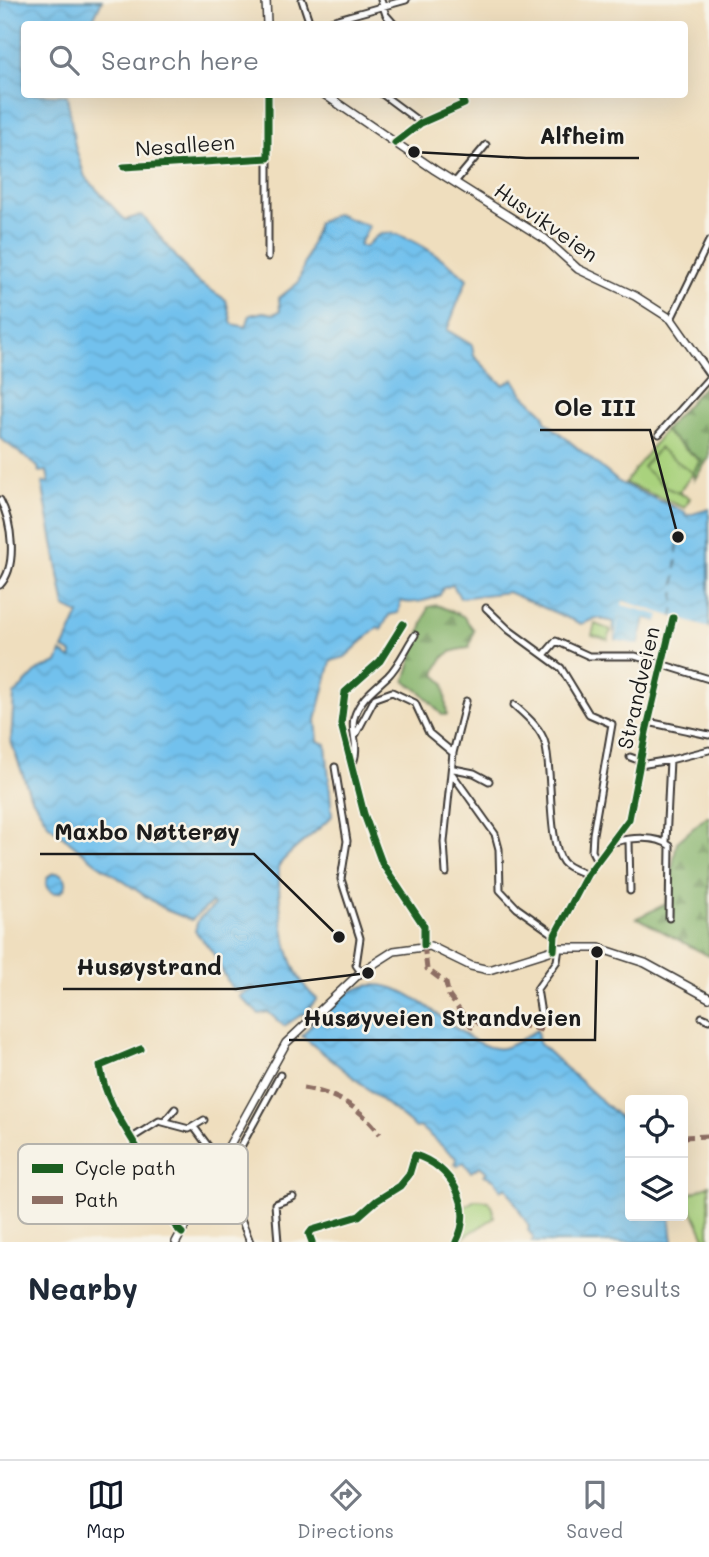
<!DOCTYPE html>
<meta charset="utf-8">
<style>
:root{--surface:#fff;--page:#f6f6f7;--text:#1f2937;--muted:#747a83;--line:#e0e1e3;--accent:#111827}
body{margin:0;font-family:Mali,sans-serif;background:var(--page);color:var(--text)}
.controls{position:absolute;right:21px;bottom:21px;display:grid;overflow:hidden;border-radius:7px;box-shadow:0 7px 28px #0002}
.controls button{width:63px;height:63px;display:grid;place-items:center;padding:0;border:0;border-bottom:2px solid var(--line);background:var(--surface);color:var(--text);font:35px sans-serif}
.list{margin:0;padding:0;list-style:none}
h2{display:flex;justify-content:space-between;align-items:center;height:91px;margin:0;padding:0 28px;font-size:30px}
h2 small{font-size:23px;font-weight:400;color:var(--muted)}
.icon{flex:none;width:38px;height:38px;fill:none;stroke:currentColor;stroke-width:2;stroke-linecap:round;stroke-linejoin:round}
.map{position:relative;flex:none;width:709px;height:1242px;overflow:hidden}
.search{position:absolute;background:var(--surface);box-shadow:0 7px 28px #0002;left:21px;right:21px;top:21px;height:77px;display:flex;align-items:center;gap:18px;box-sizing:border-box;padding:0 24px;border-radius:7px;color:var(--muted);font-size:26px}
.sheet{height:217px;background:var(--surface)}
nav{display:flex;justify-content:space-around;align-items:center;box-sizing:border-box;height:98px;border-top:2px solid var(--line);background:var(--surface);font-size:19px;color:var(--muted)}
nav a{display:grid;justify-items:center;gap:4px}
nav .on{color:var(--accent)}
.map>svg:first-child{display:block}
.grass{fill:#a9d27d;stroke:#62774c;stroke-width:2}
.forest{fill:url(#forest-firs);stroke:#516844;stroke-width:2}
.park{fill:url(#park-tufts);stroke:#62774c;stroke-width:2}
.water{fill:url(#water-waves);stroke:#476e84;stroke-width:2}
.pier{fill:#efdebe}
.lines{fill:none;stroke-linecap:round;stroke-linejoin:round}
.ferry{stroke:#3a5665;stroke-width:2;stroke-dasharray:9 7;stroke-linecap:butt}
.street-casing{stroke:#3c3934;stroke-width:9}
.secondary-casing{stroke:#3c3934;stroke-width:10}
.street{stroke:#fff;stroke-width:5}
.secondary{stroke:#fff;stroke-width:7}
.quiet{stroke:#8d6e63;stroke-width:5;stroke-dasharray:10 5;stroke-linecap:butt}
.cycleway-casing{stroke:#f7f3e8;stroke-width:11}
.cycleway{stroke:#1b5e20;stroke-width:7}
.labels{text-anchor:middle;stroke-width:5;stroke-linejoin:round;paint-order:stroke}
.street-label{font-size:21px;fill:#1c1c1c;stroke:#f7f3e8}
.key{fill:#f7f3e8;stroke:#b5b2ab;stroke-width:2}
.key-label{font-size:19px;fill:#1c1c1c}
.leader{fill:none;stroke:#1c1c1c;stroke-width:2.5}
.callout-dot{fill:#1c1c1c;stroke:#f7f3e8;stroke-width:2.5}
.callout-label{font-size:23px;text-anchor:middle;font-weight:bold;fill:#1c1c1c;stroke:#f7f3e8;stroke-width:5;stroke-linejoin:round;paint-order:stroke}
</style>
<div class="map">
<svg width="709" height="1242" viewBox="0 0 709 1242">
<defs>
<pattern id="forest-firs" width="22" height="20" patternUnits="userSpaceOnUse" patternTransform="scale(1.75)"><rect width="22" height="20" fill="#86b46c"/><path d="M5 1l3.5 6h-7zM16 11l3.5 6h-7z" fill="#6d9258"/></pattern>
<pattern id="park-tufts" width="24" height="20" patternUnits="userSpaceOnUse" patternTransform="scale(1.75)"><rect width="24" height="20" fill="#a9d27d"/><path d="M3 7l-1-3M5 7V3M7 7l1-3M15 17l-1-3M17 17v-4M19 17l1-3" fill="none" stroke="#91b46b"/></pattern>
<pattern id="water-waves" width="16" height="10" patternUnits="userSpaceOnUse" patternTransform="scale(1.75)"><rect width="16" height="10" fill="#72c1ed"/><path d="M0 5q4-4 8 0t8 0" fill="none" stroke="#62a5cb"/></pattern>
</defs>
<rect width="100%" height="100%" fill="#f7f3e8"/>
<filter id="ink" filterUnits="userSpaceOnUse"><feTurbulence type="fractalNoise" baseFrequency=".0143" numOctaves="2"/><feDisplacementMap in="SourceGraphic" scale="14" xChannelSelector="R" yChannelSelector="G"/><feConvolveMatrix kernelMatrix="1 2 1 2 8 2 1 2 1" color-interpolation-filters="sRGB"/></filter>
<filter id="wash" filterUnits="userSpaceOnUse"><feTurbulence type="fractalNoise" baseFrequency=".00686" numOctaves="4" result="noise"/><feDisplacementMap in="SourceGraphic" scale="28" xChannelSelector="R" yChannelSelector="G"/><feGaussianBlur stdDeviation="1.57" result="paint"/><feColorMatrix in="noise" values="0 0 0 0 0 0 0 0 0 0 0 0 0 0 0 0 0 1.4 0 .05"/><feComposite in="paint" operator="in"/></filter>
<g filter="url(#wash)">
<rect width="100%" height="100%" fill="#efdebe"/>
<path class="grass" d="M664,431L700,461L693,473L665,487L690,498L685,508L625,483Z
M595,624L611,630L608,640L592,635Z
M709,1185V1242H707L686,1196Z
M475,1200L488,1201L493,1208L494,1218L457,1241L462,1208Z"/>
<path class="forest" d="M709,380V458L694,480L693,473L700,460L664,431Z
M437,605L463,616L474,630L469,648C448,650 441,655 435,675L444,683L447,715H442L422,693L405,681L428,607Z
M706,817H709V956L637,918L666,904L677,842Z"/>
<path class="park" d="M659,448L693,473L679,492L683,495L665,487L643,467Z"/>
<path class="water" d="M0,0H102L91,24H24V94L67,95L75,146L85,177L125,220L142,215L195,280L226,300L232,324L246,327L250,315L263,312L274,314L280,311L279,298L298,283L318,223L336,214L369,226L359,245L365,247C372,241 377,233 387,233C408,233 452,264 467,279L447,330L472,345L474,356L503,385L514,379L523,394L544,414L545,421L620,483L685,512L686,516L709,509V629L662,615L659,623L645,619L639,646L616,641L613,622L598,618L581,624L508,592L460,598L453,585L443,588L440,595C430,600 412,605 401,601L398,613L389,615L381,630L378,627L345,657L331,661L316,720L318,741L326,744L332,816C316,834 294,846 279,865C278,906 283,972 317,999L309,1008L318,1018C334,1007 345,990 366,986C416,975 466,1055 503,1048C514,1046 527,1035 537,1030L539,1043L630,1127V1216H670L673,1242H531L534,1238L528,1230L529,1227L506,1187L501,1190L494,1179L484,1175L487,1172L480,1166L471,1172L464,1162L458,1166L455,1164L456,1158L420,1127L416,1128L302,1036L313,1023L304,1013L284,1026L268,1012L259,1014L239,996L254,989L252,987L241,991L232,989L212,951L195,931L198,920L214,906L212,903L191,920L166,910L95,862L49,825L30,795L11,741L14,695L38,670L57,663L61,652L71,659L72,653L63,649L79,614L65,607L42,483L49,482L47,471L39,472L38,467L0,438Z
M46 883a10 10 0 1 1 20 0a10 10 0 1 1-20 0Z"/>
<path class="pier" d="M623,601L709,628V632L664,619L662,625L647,621L640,648L613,642L620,613L615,640L639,645L646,619L658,622L660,615L622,605Z"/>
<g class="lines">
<path class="ferry" d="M673,617L678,537"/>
</g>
</g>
<g filter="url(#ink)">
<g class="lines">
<g class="street-casing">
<path id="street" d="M302,0L310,24
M381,0L386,15L394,24
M320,24L406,0
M382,94L421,123
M395,143L421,123L464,104L459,94
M268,158V257
M124,167L268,158V94
M455,182L486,145
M671,319L709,241
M659,434L709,378
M0,500C12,522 18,566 0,585
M486,608L509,630L561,668L589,714L612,724L593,834L592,851L597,861
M403,624L380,661L345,692L341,724L364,814L382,863L424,926V945
M544,655L556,641L589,656H635L709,679
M514,705C525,715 541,728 545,743C553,770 547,841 563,862C569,869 580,871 587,875
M648,722L709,735
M356,734L375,698L392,692L415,703L429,733L453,753L444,842L446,873
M453,753L466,701
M630,757L638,760L640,765L670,760
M352,765C361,748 350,731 354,718C360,698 374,689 388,676C399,665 406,648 415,635
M335,767L347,841L341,879L360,938L356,965L361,972
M454,769L474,773L489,781
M453,775L495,834L499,849L500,890L517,908L555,935
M629,840L630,891
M614,842C629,838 657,835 670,846L669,918
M666,842L670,760L709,750
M554,950L555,935L587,875L629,819L646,732L673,618
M702,1017L709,1020
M542,1020L537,989L557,961L559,948
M141,1049L100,1066C106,1109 137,1142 155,1179C164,1197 167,1221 182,1233
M165,1121L175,1109
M194,1127L211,1150
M132,1138L159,1121L189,1129L204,1120
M213,1176L225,1183L230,1190L250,1242
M225,1183L231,1165L280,1075
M278,1242L275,1204L293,1197
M312,1242L309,1234L312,1230L359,1216L376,1201L400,1186L409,1175L415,1155C451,1166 475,1206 456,1242"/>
</g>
<g class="secondary-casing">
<path id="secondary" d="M266,0L267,24
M324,94L435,170L545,239L578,269L635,296L671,319L709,373
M176,1242L286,1043L361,972L394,951L430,946L471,966L489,970L559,948H599L645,963L709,998"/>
</g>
<use href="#street" class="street"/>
<use href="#secondary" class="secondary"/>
<path class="quiet" d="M424,945L427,969L446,983L449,996L472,1027L486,1017L546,1031
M303,1088C335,1093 360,1107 380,1134
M683,1137L709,1136"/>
<g class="cycleway-casing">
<path id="cycleway" d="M395,143L421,123L464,104L459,94
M124,167L268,158V94
M403,624L380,661L345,692L341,724L364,814L382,863L424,926V945
M554,950L555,935L587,875L629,819L646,732L673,618
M141,1049L100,1066C106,1109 137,1142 155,1179C164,1197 167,1221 182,1233
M312,1242L309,1234L312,1230L359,1216L376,1201L400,1186L409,1175L415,1155C451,1166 475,1206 456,1242"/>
</g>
<use href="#cycleway" class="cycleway"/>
</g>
</g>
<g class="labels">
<g class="street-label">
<text transform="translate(185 146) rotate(-4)" y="7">Nesalleen</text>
<text transform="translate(546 223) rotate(35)" y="7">Husvikveien</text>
<text transform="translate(639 688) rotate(-77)" y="7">Strandveien</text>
</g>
</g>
<rect x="18" y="1144" width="230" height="80" rx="10" class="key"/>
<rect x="32" y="1164" width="31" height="9" fill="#1b5e20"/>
<rect x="32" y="1196" width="31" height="8" fill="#8d6e63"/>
<g class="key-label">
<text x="75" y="1175">Cycle path</text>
<text x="75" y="1207">Path</text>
</g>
<path class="leader" d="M414 152L526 158H639M678 537L650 430H540M339 937L254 854H40M368 973L236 989H63M597 952L595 1040H289"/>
<g class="callout-dot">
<circle cx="414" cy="152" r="7"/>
<circle cx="678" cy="537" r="7"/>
<circle cx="339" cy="937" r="7"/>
<circle cx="368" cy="973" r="7"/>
<circle cx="597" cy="952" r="7"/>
</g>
<g class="callout-label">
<text x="582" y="144">Alfheim</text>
<text x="595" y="416">Ole III</text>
<text x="147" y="840">Maxbo Nøtterøy</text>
<text x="149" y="975">Husøystrand</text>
<text x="442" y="1026">Husøyveien Strandveien</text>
</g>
</svg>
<div class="controls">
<button><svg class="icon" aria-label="locate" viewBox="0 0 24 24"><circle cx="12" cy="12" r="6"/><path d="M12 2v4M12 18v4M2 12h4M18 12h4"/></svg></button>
<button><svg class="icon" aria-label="layers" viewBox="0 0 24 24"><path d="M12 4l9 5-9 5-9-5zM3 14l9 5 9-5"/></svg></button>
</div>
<div class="search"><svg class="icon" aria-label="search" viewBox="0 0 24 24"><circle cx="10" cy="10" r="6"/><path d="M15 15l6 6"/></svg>Search here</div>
</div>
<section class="sheet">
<h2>Nearby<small>0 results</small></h2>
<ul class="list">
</ul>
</section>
<nav>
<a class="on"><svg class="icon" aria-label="map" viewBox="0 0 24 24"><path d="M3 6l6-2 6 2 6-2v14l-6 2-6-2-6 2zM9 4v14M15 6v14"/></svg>Map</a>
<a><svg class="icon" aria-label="directions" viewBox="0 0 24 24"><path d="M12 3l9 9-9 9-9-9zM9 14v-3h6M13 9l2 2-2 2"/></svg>Directions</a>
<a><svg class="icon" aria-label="saved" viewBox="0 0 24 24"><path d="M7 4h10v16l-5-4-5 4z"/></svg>Saved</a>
</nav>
